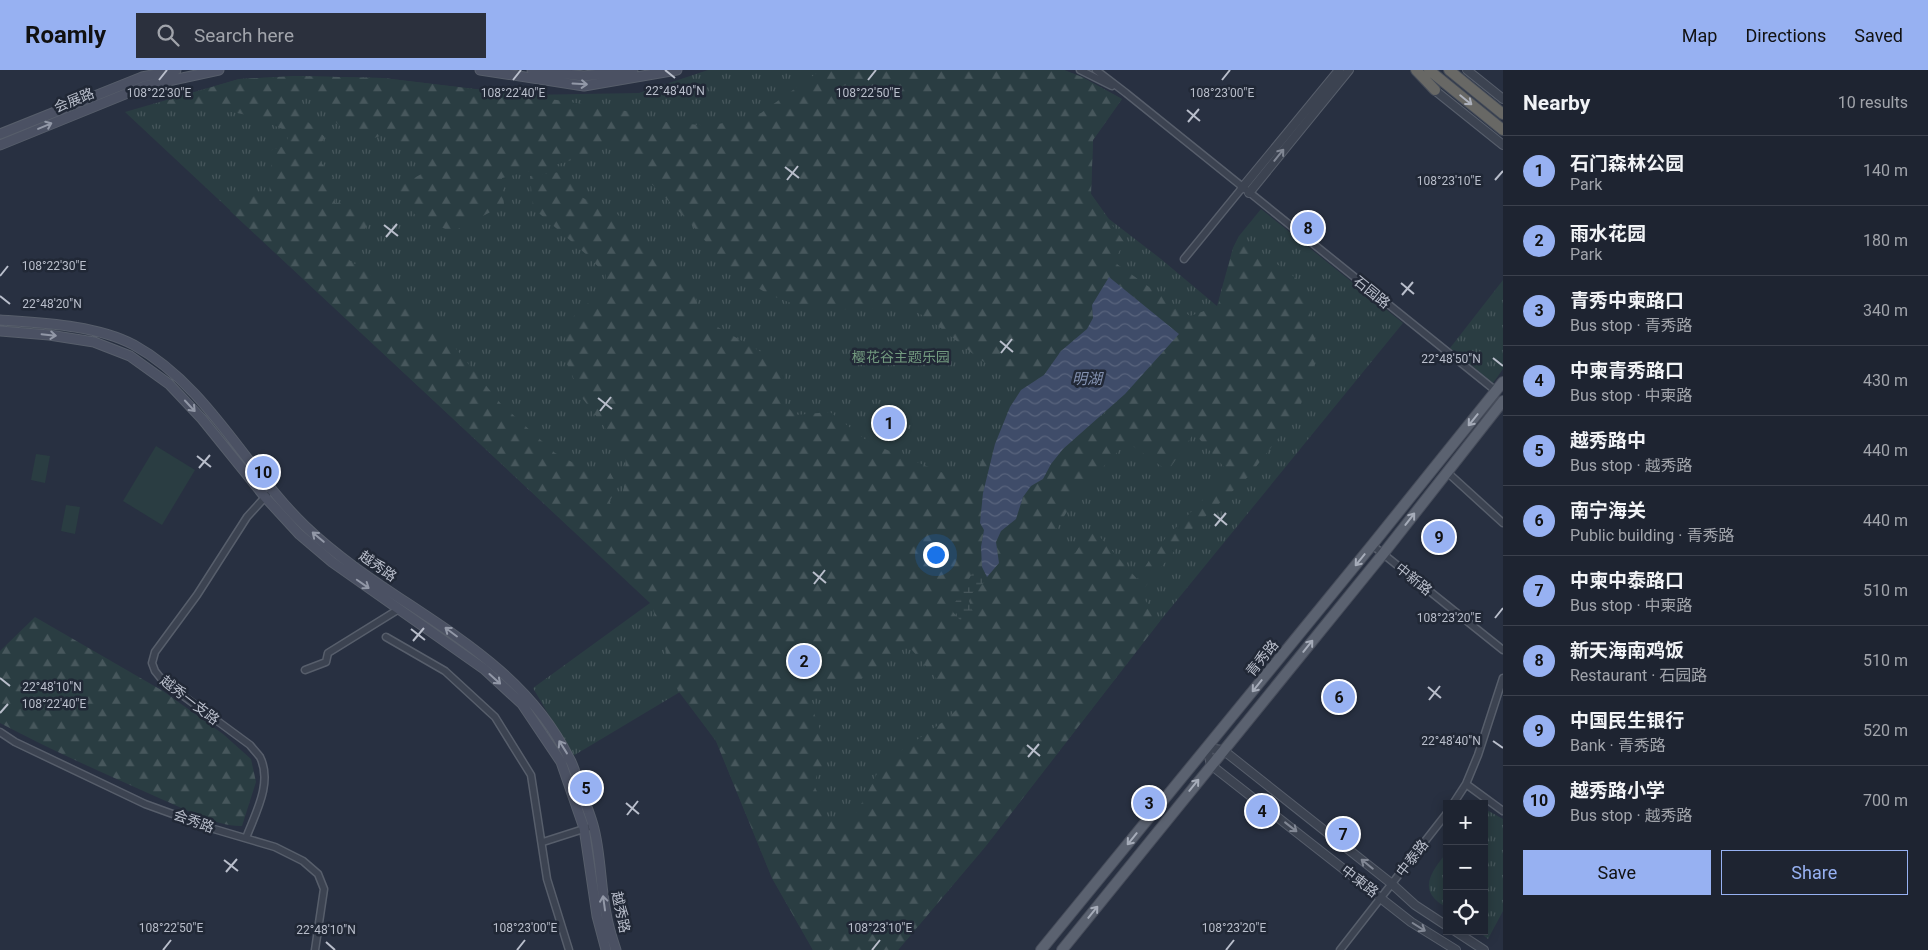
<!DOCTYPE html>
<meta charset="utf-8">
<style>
:root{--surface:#1e2431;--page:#2b303d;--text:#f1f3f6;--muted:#a1a4ab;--line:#3c414d;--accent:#97b1f2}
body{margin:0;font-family:Roboto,"Noto Sans SC",sans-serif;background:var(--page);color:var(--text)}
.controls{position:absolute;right:15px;bottom:15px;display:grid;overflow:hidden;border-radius:0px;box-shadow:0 2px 12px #0003}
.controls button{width:45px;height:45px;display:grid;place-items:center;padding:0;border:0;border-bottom:1px solid var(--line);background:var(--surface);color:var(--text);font:25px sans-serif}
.you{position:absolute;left:935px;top:484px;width:18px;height:18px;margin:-12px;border:4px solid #fff;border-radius:50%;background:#1a73e8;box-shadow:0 0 0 8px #1a73e833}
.badge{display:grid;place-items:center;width:32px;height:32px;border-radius:50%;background:var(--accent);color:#111;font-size:16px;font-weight:700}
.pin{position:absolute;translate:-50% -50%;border:2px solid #fff;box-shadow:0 1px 5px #0006}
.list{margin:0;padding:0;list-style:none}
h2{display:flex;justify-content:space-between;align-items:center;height:65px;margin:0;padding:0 20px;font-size:21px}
h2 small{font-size:16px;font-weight:400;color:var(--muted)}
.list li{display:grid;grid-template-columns:32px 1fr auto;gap:15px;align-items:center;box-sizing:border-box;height:70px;padding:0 20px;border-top:1px solid var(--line)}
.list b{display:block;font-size:19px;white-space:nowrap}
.list p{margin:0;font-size:16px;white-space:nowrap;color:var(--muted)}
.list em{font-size:16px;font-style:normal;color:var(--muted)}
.actions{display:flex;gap:10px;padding:15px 20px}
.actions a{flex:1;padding:11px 0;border:1px solid var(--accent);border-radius:0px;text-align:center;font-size:18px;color:var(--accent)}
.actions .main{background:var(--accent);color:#111}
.icon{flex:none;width:28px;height:28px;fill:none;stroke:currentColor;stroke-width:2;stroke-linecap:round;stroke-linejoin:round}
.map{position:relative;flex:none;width:1503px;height:880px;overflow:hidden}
header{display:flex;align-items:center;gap:30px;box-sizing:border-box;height:70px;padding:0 25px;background:var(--accent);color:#111}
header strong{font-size:24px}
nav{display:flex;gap:28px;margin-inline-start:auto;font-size:18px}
.search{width:350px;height:45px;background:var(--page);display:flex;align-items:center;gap:12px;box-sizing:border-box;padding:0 18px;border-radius:0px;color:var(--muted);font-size:19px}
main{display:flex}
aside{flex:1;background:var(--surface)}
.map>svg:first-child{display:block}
.grass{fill:url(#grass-tufts)}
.forest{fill:url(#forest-firs);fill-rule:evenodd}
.wetland{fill:url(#wetland-marsh)}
.pitch{fill:#2a3d42}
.water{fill:url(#water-waves)}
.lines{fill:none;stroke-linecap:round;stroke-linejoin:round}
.minor-casing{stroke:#575e6b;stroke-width:9}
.tertiary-casing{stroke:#575e6b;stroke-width:10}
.secondary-casing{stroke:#575e6b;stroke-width:11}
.primary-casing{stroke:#464c5a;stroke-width:12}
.trunk-casing{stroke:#444b58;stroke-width:12}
.minor{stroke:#3c4351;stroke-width:6}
.tertiary{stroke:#3c4351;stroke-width:8}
.secondary{stroke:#4b5163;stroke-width:9}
.primary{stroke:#5b6270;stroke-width:10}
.trunk{stroke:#686865;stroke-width:10}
.oneway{stroke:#9298a7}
.oneway2{stroke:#adb1bc}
.oneway3{stroke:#818794}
.oneway4{stroke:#a6acb9}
.ticks{fill:none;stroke:#b9becb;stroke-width:2}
.labels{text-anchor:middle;stroke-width:5;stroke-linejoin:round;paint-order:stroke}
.street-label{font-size:14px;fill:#b9becb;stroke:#212836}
.park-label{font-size:14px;fill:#729a7f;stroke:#212836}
.water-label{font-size:15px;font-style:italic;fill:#8391b0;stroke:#212836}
.ticks-label{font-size:12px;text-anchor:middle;fill:#b9becb;stroke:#212836;stroke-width:5;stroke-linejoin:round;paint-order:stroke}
</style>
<header>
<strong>Roamly</strong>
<div class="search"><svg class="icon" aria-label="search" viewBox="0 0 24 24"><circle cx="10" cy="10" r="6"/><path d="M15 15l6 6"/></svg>Search here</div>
<nav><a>Map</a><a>Directions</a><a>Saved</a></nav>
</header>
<main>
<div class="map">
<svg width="1503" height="880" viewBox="0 0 1503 880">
<defs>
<pattern id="grass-tufts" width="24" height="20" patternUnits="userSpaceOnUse" patternTransform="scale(1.25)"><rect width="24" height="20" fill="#2a3d42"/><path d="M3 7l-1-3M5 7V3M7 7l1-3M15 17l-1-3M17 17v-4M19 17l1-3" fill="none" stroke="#47575c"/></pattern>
<pattern id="forest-firs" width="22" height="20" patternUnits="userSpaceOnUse" patternTransform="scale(1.25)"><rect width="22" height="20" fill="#2a3d42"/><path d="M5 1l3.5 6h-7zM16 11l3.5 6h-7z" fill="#47575c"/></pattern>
<pattern id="wetland-marsh" width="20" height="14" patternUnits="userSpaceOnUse" patternTransform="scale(1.25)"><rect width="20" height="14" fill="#2a3d42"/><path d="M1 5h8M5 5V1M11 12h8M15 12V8" fill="none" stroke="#47575c"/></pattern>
<pattern id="water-waves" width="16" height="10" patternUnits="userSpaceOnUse" patternTransform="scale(1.25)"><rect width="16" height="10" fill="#3f4c69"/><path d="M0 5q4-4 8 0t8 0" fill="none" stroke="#59647d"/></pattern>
</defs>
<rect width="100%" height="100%" fill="#283041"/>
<path class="grass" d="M708,0H1064L1082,7L1122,29L1093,70L1091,124L1109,149L1161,189L1217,236L1233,178L1239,166L1261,139L1403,253L1160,551L985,777L898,880H813L772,808L716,671L680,622L573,686L533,618L650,533L125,42L239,9L296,6L383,8L525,25L639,23Z
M1503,210V299L1493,313L1450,278Z
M1485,739L1503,749V841L1488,869L1478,861H1484Z
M1447,782V838C1443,835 1437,832 1434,828C1420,813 1438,794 1447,782Z"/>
<path class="forest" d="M821,0H1064L1082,7L1122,29L1093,70L1091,124L1124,172L1114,192L1190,246L1218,236L1233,178L1239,166L1304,214L1318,283L1298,343L1248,407L1193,458L1140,523L1160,551L985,777L898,880H813L772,808L716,671L679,622L651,533L230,141L245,122L269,130L272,80L286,75L289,62L252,46L217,39L158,33L239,9L296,6L383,8L525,25L626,41L655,51L711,56L761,43ZM316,21L330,46L345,61L369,70L385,64L403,75L423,103L395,119L416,146L452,162L504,135L502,108L566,92L622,71L634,96L692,155L716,184L742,209L770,225L791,233L826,238L859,240L897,237L912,240L928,248L978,288L1004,305L1014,309L1021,320L1044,305L1061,281L1087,259L1093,248L1092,235L1137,309L1108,341L1089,355L1063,379L1051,394L1043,409L1031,416L1023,427L1016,449L1001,461L996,472L999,493L981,477L984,460L983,423L995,374L988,372L973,415L870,373L830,342L795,345L785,334L784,295L700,247L695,222L616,143L581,127L567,101L530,106L533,138L587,185L606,205V220L575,243L565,270L567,294L583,329L626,385L624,417L618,442L609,432L618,417L607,397L585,399L555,383L501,334L440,259L396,223L348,189L370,150L358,132L335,133L333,109L315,84L325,67L308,52L295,31ZM1194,363L1225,398L1221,411L1160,474L1137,509L1092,458L1075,483L1052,466L1079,422L1127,372L1168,401ZM906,573L960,636L947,649L882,694L855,746L837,753L824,747L822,733L814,715L819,698L825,696L827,679L810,632L835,610L859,611Z
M35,547L163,621L223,664L251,689L256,712L242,756C217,757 183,738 159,728C105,704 53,681 0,653V581Z"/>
<path class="wetland" d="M975,498L986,511L973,522L969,531L974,545L968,551L960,550L953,542V534L958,529Z"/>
<path class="pitch" d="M156,376L195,400L162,455L123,431Z
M36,384L50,386L45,413L31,410Z
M66,435L80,437L75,464L61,461Z"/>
<path class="water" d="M1109,207L1179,264L1125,324L1063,379L1051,394L1043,409L1031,416L1023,427L1016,449L1001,461L996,472L999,493L987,507L982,497L981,477L984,460L980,453L983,423L995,374L1010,337L1021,320L1044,305L1061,281L1087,259L1093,248L1092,235Z"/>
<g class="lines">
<g class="minor-casing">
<path id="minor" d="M1080,0L1112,16
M1096,0L1126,23L1496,321
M1184,189L1242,118
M1447,402L1503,453
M1372,475L1503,580
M386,567L445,601L495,647L531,705L547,809L569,880
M305,600L326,592L328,583L399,539
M0,662L15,672L145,734L214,759L275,777L303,791L318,804L324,819L315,880
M1466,714L1503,741
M1453,734L1466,714L1478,685L1503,608
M246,768C255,744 273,713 260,687C257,683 253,679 250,675L163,611L155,601L152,593L155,582L197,525L247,447L267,425
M543,772L593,756
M1340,880L1447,743"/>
</g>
<g class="tertiary-casing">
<path id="tertiary" d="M1467,0L1503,29
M1432,18L1503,75
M1242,118L1339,0
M1249,123L1349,0
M1447,856L1415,835L1392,814L1223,680L1207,678L1211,695L1411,852L1456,880
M1455,861L1484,880"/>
</g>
<g class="secondary-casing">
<path id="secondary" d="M480,0L584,16L677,0
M532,0L584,6L633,0
M0,64L142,7L176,0
M0,75L145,16L219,0
M0,250C42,253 97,255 134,275C208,316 246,399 305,456C390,538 514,576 569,688C574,696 576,706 579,714C583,728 589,741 593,755C601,783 600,814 606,843C608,856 612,868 616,880
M0,261L49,265L94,272L130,286L169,314L202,349L265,427L299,464L332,492L484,599L522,634L561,692L584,758L597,846L606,880"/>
</g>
<g class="primary-casing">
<path id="primary" d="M1041,880L1372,475L1503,312
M1062,880L1383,484L1503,331"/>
</g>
<g class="trunk-casing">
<path id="trunk" d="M1416,0L1435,20
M1429,0L1503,60
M1449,0L1503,44"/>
</g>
<use href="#minor" class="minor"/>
<use href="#tertiary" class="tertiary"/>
<use href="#secondary" class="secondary"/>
<use href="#primary" class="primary"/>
<use href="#trunk" class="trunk"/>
</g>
<defs><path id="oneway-shaft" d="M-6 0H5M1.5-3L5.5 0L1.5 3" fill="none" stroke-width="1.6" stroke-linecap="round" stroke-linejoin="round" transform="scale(1.25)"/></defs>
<g class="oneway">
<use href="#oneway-shaft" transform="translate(580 14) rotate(3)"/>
<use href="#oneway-shaft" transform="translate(45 56) rotate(-23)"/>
<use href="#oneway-shaft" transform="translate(49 265) rotate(6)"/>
<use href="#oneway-shaft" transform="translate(190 336) rotate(47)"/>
<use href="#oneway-shaft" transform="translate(318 467) rotate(-140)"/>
<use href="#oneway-shaft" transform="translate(363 514) rotate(35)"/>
<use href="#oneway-shaft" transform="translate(451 562) rotate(-143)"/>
<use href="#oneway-shaft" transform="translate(495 609) rotate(42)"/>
<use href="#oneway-shaft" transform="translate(563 677) rotate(-122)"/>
<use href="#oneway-shaft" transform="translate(604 833) rotate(-98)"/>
</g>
<use class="oneway2" href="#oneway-shaft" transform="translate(1466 30) rotate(39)"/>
<g class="oneway3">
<use href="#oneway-shaft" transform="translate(1279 85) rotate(-51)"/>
<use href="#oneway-shaft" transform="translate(1291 757) rotate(38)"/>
<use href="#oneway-shaft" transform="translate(1367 794) rotate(-141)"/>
<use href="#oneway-shaft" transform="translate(1419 857) rotate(32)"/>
</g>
<g class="oneway4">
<use href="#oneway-shaft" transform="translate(1473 350) rotate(129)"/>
<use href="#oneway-shaft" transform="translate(1410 449) rotate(-52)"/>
<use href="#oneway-shaft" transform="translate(1360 490) rotate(129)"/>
<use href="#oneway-shaft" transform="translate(1308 576) rotate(-51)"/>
<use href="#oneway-shaft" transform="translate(1257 616) rotate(129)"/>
<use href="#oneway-shaft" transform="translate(1194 715) rotate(-51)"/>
<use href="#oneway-shaft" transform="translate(1132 769) rotate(129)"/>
<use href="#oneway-shaft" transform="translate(1093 842) rotate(-51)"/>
</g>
<path class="ticks" d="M665,0L675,8M159,10L167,0M513,10L521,0M868,10L876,0M1222,10L1230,0M1187,40L1200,51M1188,52L1199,39M785,97L799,108M787,110L798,96M1495,110L1503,101M384,155L398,166M386,167L397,154M0,206L8,196M1401,213L1414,224M1402,225L1413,212M0,226L10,234M1000,271L1013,282M1001,283L1012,269M1493,288L1503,296M598,328L612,339M600,341L611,327M197,386L211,397M199,398L210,385M1214,444L1227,455M1215,456L1226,443M813,502L826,513M814,514L825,500M1495,548L1503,538M411,559L425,570M413,571L424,558M0,608L10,616M1428,617L1441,628M1429,630L1440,616M0,643L8,634M1493,671L1503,678M1027,675L1040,686M1028,687L1039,674M626,733L639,744M627,745L638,731M224,790L238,801M226,802L237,789M326,872L335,880M163,880L171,870M517,880L525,870M872,880L880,870M1226,880L1234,870"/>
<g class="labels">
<g class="street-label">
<text transform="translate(74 30) rotate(-22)" y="5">会展路</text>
<text transform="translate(1372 222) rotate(39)" y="5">石园路</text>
<text transform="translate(378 496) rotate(35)" y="5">越秀路</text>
<text transform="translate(1414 509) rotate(39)" y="5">中新路</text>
<text transform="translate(1262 588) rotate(-51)" y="5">青秀路</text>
<text transform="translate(190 630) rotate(38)" y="5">越秀一支路</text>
<text transform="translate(194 751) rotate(20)" y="5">会秀路</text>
<text transform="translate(1412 788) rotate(-52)" y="5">中泰路</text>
<text transform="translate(1360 811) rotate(38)" y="5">中柬路</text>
<text transform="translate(621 842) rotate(78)" y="5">越秀路</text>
</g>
<g class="park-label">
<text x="901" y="292">樱花谷主题乐园</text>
</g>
<g class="water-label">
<text x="1087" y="314">明湖</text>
</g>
</g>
<g class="ticks-label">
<text x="675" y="25">22°48'40"N</text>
<text x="159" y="27">108°22'30"E</text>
<text x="513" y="27">108°22'40"E</text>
<text x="868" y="27">108°22'50"E</text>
<text x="1222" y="27">108°23'00"E</text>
<text x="1449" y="115">108°23'10"E</text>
<text x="54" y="200">108°22'30"E</text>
<text x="52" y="238">22°48'20"N</text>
<text x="1451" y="293">22°48'50"N</text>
<text x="1449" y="552">108°23'20"E</text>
<text x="52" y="621">22°48'10"N</text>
<text x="54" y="638">108°22'40"E</text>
<text x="1451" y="675">22°48'40"N</text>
<text x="171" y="862">108°22'50"E</text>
<text x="525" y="862">108°23'00"E</text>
<text x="880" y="862">108°23'10"E</text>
<text x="1234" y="862">108°23'20"E</text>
<text x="326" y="864">22°48'10"N</text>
</g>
</svg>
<div class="controls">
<button>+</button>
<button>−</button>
<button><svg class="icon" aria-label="locate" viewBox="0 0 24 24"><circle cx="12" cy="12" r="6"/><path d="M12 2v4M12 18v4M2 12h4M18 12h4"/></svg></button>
</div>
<div class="you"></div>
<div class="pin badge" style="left:889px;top:353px">1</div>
<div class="pin badge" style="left:804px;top:591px">2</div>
<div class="pin badge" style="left:1149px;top:733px">3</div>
<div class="pin badge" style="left:1262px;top:741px">4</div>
<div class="pin badge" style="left:586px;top:718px">5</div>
<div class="pin badge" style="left:1339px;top:627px">6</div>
<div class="pin badge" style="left:1343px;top:764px">7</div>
<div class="pin badge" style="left:1308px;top:158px">8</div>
<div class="pin badge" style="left:1439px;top:467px">9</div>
<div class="pin badge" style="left:263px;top:402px">10</div>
</div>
<aside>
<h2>Nearby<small>10 results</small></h2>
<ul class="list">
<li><span class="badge">1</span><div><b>石门森林公园</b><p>Park</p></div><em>140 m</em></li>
<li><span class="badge">2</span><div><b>雨水花园</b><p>Park</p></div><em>180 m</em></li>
<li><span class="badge">3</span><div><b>青秀中柬路口</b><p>Bus stop · 青秀路</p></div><em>340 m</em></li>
<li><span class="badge">4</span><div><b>中柬青秀路口</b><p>Bus stop · 中柬路</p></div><em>430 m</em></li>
<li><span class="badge">5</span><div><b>越秀路中</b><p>Bus stop · 越秀路</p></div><em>440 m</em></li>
<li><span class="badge">6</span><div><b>南宁海关</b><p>Public building · 青秀路</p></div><em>440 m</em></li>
<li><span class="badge">7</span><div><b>中柬中泰路口</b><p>Bus stop · 中柬路</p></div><em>510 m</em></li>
<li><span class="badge">8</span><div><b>新天海南鸡饭</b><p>Restaurant · 石园路</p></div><em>510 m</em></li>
<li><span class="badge">9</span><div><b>中国民生银行</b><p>Bank · 青秀路</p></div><em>520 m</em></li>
<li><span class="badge">10</span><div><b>越秀路小学</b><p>Bus stop · 越秀路</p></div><em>700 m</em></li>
</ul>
<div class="actions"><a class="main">Save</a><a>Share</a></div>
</aside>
</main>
